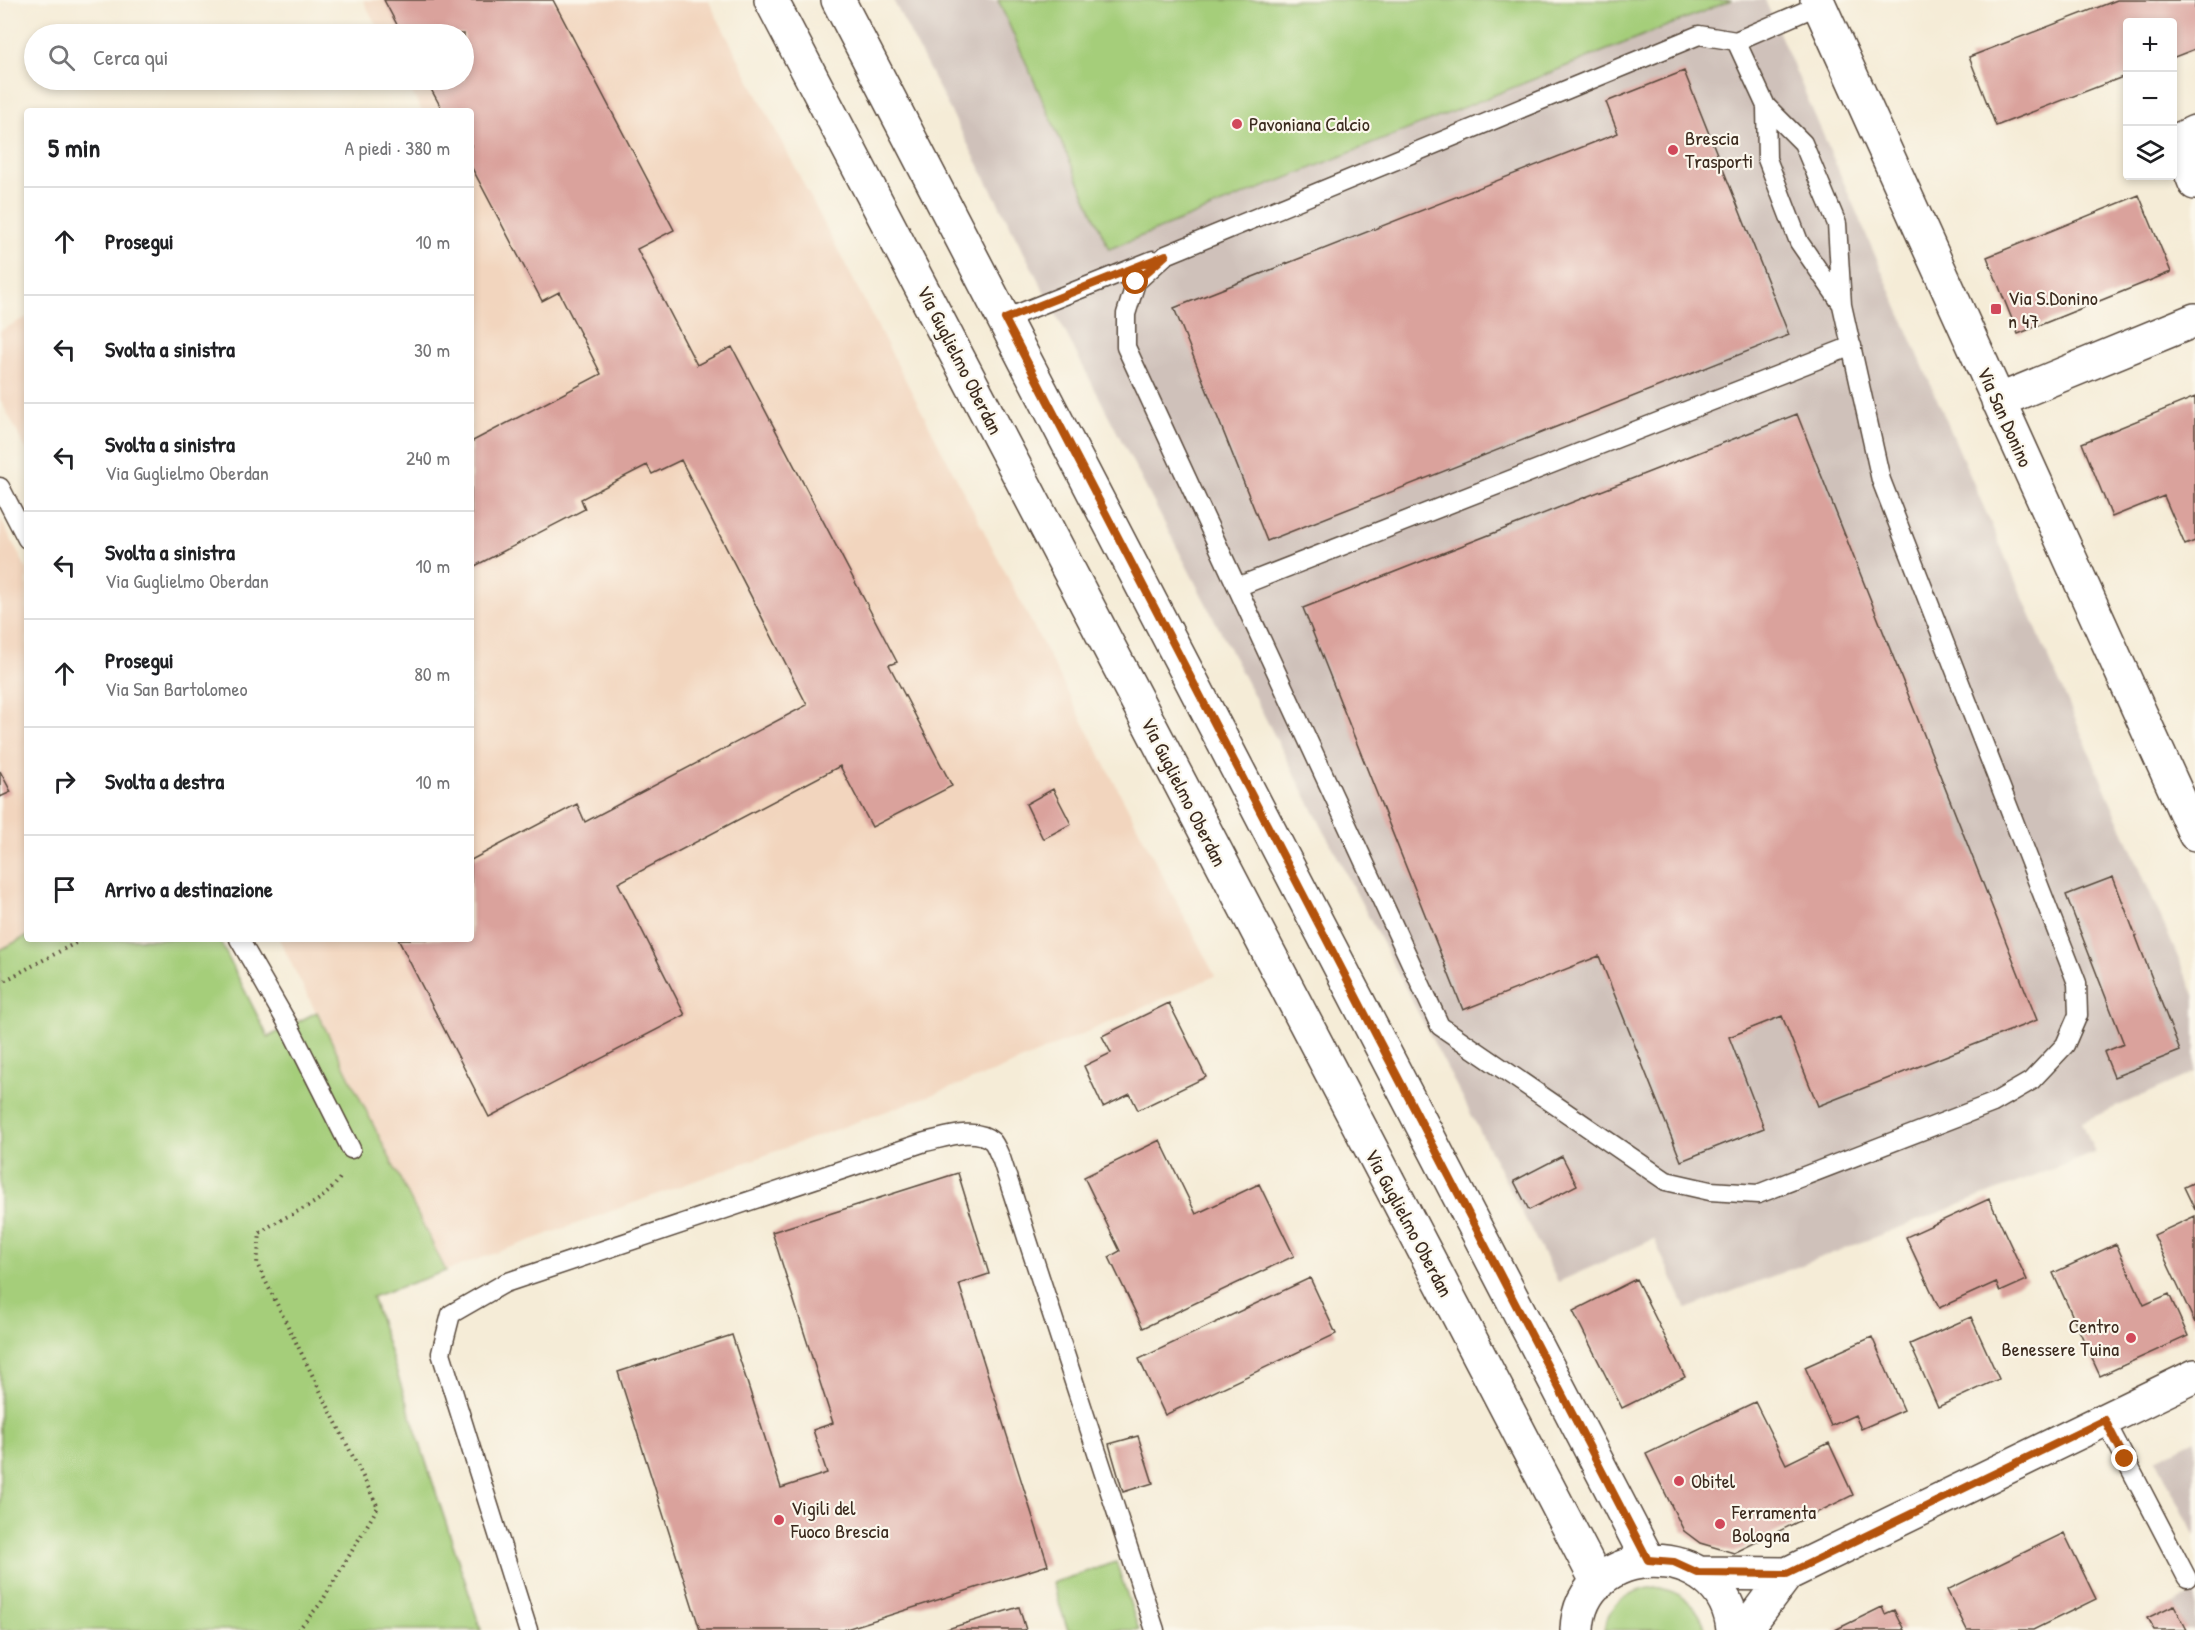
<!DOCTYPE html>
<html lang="it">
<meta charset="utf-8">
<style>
:root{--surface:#fff;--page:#f2f2f2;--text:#202124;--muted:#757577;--line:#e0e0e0}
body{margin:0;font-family:"Patrick Hand",sans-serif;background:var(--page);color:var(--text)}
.controls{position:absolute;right:18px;top:18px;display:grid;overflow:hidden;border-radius:6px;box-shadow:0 3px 9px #0003}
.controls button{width:54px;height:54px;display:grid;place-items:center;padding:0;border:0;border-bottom:2px solid var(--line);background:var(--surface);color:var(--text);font:30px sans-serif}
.stop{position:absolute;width:18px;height:18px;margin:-14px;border:4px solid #b45309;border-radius:50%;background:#fff}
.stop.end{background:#b45309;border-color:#fff;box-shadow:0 2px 6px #0008}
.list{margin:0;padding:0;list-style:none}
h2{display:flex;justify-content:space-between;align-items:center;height:78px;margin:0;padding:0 24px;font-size:26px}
h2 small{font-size:20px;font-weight:400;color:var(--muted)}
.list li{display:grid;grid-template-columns:39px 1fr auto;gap:18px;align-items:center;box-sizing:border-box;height:108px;padding:0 24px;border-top:2px solid var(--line)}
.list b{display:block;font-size:22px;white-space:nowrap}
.list p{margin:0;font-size:20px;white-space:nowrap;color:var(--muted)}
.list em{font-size:20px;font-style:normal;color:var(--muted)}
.icon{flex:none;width:33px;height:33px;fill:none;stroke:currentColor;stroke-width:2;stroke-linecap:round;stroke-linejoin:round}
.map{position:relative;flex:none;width:2195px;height:1630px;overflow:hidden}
.search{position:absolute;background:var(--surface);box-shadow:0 3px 9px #0003;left:24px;top:24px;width:450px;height:66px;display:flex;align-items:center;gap:15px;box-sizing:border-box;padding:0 21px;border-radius:33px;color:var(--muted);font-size:22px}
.panel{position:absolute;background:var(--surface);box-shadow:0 3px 9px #0003;left:24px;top:108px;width:450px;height:834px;border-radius:6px}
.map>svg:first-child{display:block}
.built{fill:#f2d5be}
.industrial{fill:#cfc1ba}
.green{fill:#a5ce7a;stroke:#707c4c;stroke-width:1.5}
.building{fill:#daa29c}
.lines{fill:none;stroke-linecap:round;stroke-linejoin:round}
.lane-casing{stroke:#57473a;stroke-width:21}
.street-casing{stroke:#57473a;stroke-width:36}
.secondary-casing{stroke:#57473a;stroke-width:36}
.path{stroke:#57473a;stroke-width:4;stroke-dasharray:1.5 4.5;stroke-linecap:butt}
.lane{stroke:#fff;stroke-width:18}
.street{stroke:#fff;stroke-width:33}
.secondary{stroke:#fff;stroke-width:33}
.route{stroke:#b45309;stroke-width:8}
.poi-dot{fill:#d1495b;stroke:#fbf7ec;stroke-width:2}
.labels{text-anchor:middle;stroke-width:4.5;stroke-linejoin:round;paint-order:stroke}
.poi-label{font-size:20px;fill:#3b2a1e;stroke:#fbf7ec;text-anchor:start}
.street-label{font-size:20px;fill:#3b2a1e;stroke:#fbf7ec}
</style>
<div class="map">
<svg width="2195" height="1630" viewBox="0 0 2195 1630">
<rect width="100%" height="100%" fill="#fbf7ec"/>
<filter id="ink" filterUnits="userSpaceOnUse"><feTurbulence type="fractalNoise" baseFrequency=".0167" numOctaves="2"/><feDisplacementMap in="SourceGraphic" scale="12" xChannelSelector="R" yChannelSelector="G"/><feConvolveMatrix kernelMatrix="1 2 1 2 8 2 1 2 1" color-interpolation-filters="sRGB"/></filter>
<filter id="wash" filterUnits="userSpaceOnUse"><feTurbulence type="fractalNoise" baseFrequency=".008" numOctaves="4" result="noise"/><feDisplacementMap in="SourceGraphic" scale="24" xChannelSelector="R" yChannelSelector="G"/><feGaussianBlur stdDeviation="1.35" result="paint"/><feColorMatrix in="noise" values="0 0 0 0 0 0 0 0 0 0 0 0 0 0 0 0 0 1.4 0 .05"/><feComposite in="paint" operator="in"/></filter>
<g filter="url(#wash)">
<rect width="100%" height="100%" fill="#f5ecd7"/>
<path class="built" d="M363,0H708L1215,976L997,1071L446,1271L279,939H471V111H422L405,80H464V34H381Z
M27,317V451L0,399V331Z
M0,518L27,570V936L0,950Z"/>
<path class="industrial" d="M893,0H998L1109,248L1732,0H1765L2195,997V1072L2082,1122L2095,1153L1686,1309L1654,1239L1558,1282Z
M2195,1440V1536L2156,1459Z
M2195,1593V1630H2154L2147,1618Z"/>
<path class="green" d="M998,0H1732L1109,249Z
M27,936V939H219L268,1037L317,1012L446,1271L372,1297L481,1630H0V950Z
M1116,1562L1139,1630H1068L1052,1583Z
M1655,1587C1681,1591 1698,1604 1706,1630H1604C1609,1603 1629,1590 1655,1587Z"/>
<g id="blocks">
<path class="building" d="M384,0H553L674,230L637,249L697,365L732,347L897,662L889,665L952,786L872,827L840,766L618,883L685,1015L489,1117L398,939H471V860L577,804L585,822L807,705L681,460L652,474L647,465L581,499L585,509L471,568V442L601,374L559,292L542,301L471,166V111H443L426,80H464V34H402Z
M2117,0H2195V49L2172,58V22H2128V75L1996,126L1969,57Z
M1684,71L1789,335L1267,541L1174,308L1618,133L1606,102Z
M2139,195L2171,272L2018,334L1987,257Z
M2195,397V541L2185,545L2164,496L2112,517L2082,443Z
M1797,414L2037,1020L1818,1106L1782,1016L1729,1037L1764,1128L1681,1161L1599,956L1463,1010L1303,608Z
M0,771L11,792L0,797Z
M1053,789L1071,824L1043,839L1026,804Z
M2113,877L2180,1051L2114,1077L2104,1052L2124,1044L2066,895Z
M1169,1003L1206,1077L1138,1110L1130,1094L1103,1107L1084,1066L1111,1053L1102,1036Z
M1160,1140L1196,1214L1259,1184L1294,1256L1143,1328L1109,1257L1120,1251L1084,1177Z
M1562,1156L1577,1185L1529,1210L1514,1181Z
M958,1173L989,1274L959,1284L1048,1565L843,1630H700L618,1372L732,1335L781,1488L827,1473L813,1430L833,1423L772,1232Z
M2195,1182V1210L2184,1187Z
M1989,1199L2027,1280L2000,1292L1996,1282L1939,1308L1906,1237Z
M2195,1216V1323L2154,1235Z
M2116,1244L2144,1305L2169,1294L2188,1336L2100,1376L2053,1273Z
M1310,1278L1336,1334L1165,1415L1139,1359Z
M1636,1279L1685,1377L1622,1408L1573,1311Z
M1971,1317L1999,1379L1938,1407L1910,1344Z
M1872,1337L1904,1410L1861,1429L1855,1415L1831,1426L1805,1367Z
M1755,1402L1786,1464L1829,1443L1853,1495L1734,1553L1700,1543L1684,1531L1646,1454Z
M1138,1436L1153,1483L1123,1492L1109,1444Z
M2064,1533L2096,1599L2033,1630H1967L1947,1590Z
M2174,1605L2187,1630H2154L2147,1618Z
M1019,1607L1026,1630H947V1629Z
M1882,1607L1885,1614L1894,1610L1904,1630H1835Z"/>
</g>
</g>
<g filter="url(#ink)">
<use href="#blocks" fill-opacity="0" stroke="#57473a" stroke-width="1.5"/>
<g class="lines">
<g class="lane-casing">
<path id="lane" d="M1699,35L1736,41L1766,106L1803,143L1837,224L1842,305L1881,480L2077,983L2078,1015L2065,1045L2031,1081L1993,1103L1758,1194L1710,1191L1666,1181L1440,1026L1126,347V314L1136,282L1166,255Z
M1736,41L1819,5
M1766,106L1767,159L1799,242L1841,303
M1005,319L1153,260
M0,487L27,539
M1237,587L1852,346
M239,939L289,1026L351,1149
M2105,1420L2187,1578
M528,1630L441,1353L451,1314L505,1283L925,1142C944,1138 976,1126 992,1141C996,1145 998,1153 1001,1158L1155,1630"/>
</g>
<g class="street-casing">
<path id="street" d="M1817,0L2195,834
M2195,132L2178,140L2195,183
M1998,401L2195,320"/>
</g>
<g class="secondary-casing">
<path id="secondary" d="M771,0L1598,1583
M838,0L1648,1560
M1698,1573L1787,1574L2195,1376
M1577,1630C1580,1540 1725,1537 1733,1630
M1745,1630L1787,1574"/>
</g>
<path class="path" d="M0,983L83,939
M298,1630L321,1603L378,1507L257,1264L260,1233C288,1211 322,1208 341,1176"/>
<use href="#lane" class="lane"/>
<use href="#street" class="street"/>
<use href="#secondary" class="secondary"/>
</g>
</g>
<g class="lines" filter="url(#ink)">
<path class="route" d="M1136,282L1166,255L1005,319L1648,1560L1674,1562L1698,1573L1787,1574L2105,1420L2125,1459"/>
</g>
<g class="poi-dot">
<circle cx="1237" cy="124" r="6"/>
<circle cx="1673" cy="150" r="6"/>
<rect x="1990" y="303" width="12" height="12" rx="3"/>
<circle cx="2131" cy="1338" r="6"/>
<circle cx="1679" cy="1481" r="6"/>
<circle cx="779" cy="1520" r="6"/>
<circle cx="1720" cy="1524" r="6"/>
</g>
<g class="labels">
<g class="poi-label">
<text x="1249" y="131">Pavoniana Calcio</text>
<text x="1685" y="145">Brescia<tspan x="1685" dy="23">Trasporti</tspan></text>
<text x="2008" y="305">Via S.Donino<tspan x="2008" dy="23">n 47</tspan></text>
<text x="2119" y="1333" text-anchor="end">Centro<tspan x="2119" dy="23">Benessere Tuina</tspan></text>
<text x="1691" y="1488">Obitel</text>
<text x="791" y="1515">Vigili del<tspan x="791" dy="23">Fuoco Brescia</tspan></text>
<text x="1732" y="1519">Ferramenta<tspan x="1732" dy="23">Bologna</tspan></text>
</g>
<g class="street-label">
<text transform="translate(960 360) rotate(63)" y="7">Via Guglielmo Oberdan</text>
<text transform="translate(2005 417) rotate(66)" y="7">Via San Donino</text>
<text transform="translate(1184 792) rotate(63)" y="7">Via Guglielmo Oberdan</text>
<text transform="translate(1409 1223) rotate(62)" y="7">Via Guglielmo Oberdan</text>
</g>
</g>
</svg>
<div class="controls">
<button>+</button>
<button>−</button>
<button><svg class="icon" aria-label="layers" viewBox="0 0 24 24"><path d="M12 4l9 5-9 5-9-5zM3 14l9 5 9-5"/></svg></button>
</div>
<div class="stop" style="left:1136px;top:282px"></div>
<div class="stop end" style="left:2125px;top:1459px"></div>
<div class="search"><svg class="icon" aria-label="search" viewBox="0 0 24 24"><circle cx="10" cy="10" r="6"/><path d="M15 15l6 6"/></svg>Cerca qui</div>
<section class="panel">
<h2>5 min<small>A piedi · 380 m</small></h2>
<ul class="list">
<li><svg class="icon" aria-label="ahead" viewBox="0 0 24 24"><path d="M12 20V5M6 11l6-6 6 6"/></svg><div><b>Prosegui</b></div><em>10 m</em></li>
<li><svg class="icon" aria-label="left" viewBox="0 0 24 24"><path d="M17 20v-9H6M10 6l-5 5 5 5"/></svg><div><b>Svolta a sinistra</b></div><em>30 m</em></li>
<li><svg class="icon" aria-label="left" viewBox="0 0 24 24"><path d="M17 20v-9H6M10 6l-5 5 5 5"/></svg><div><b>Svolta a sinistra</b><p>Via Guglielmo Oberdan</p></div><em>240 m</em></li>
<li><svg class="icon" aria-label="left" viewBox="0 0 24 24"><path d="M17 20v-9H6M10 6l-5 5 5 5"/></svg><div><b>Svolta a sinistra</b><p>Via Guglielmo Oberdan</p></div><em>10 m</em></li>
<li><svg class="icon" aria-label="ahead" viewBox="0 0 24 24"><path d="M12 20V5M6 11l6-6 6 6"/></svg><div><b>Prosegui</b><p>Via San Bartolomeo</p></div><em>80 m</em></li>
<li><svg class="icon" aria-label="right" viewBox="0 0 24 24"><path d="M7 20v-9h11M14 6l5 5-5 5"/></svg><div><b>Svolta a destra</b></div><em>10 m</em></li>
<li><svg class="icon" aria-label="arrive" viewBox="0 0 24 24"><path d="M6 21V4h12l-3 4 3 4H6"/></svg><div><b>Arrivo a destinazione</b></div></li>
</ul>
</section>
</div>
